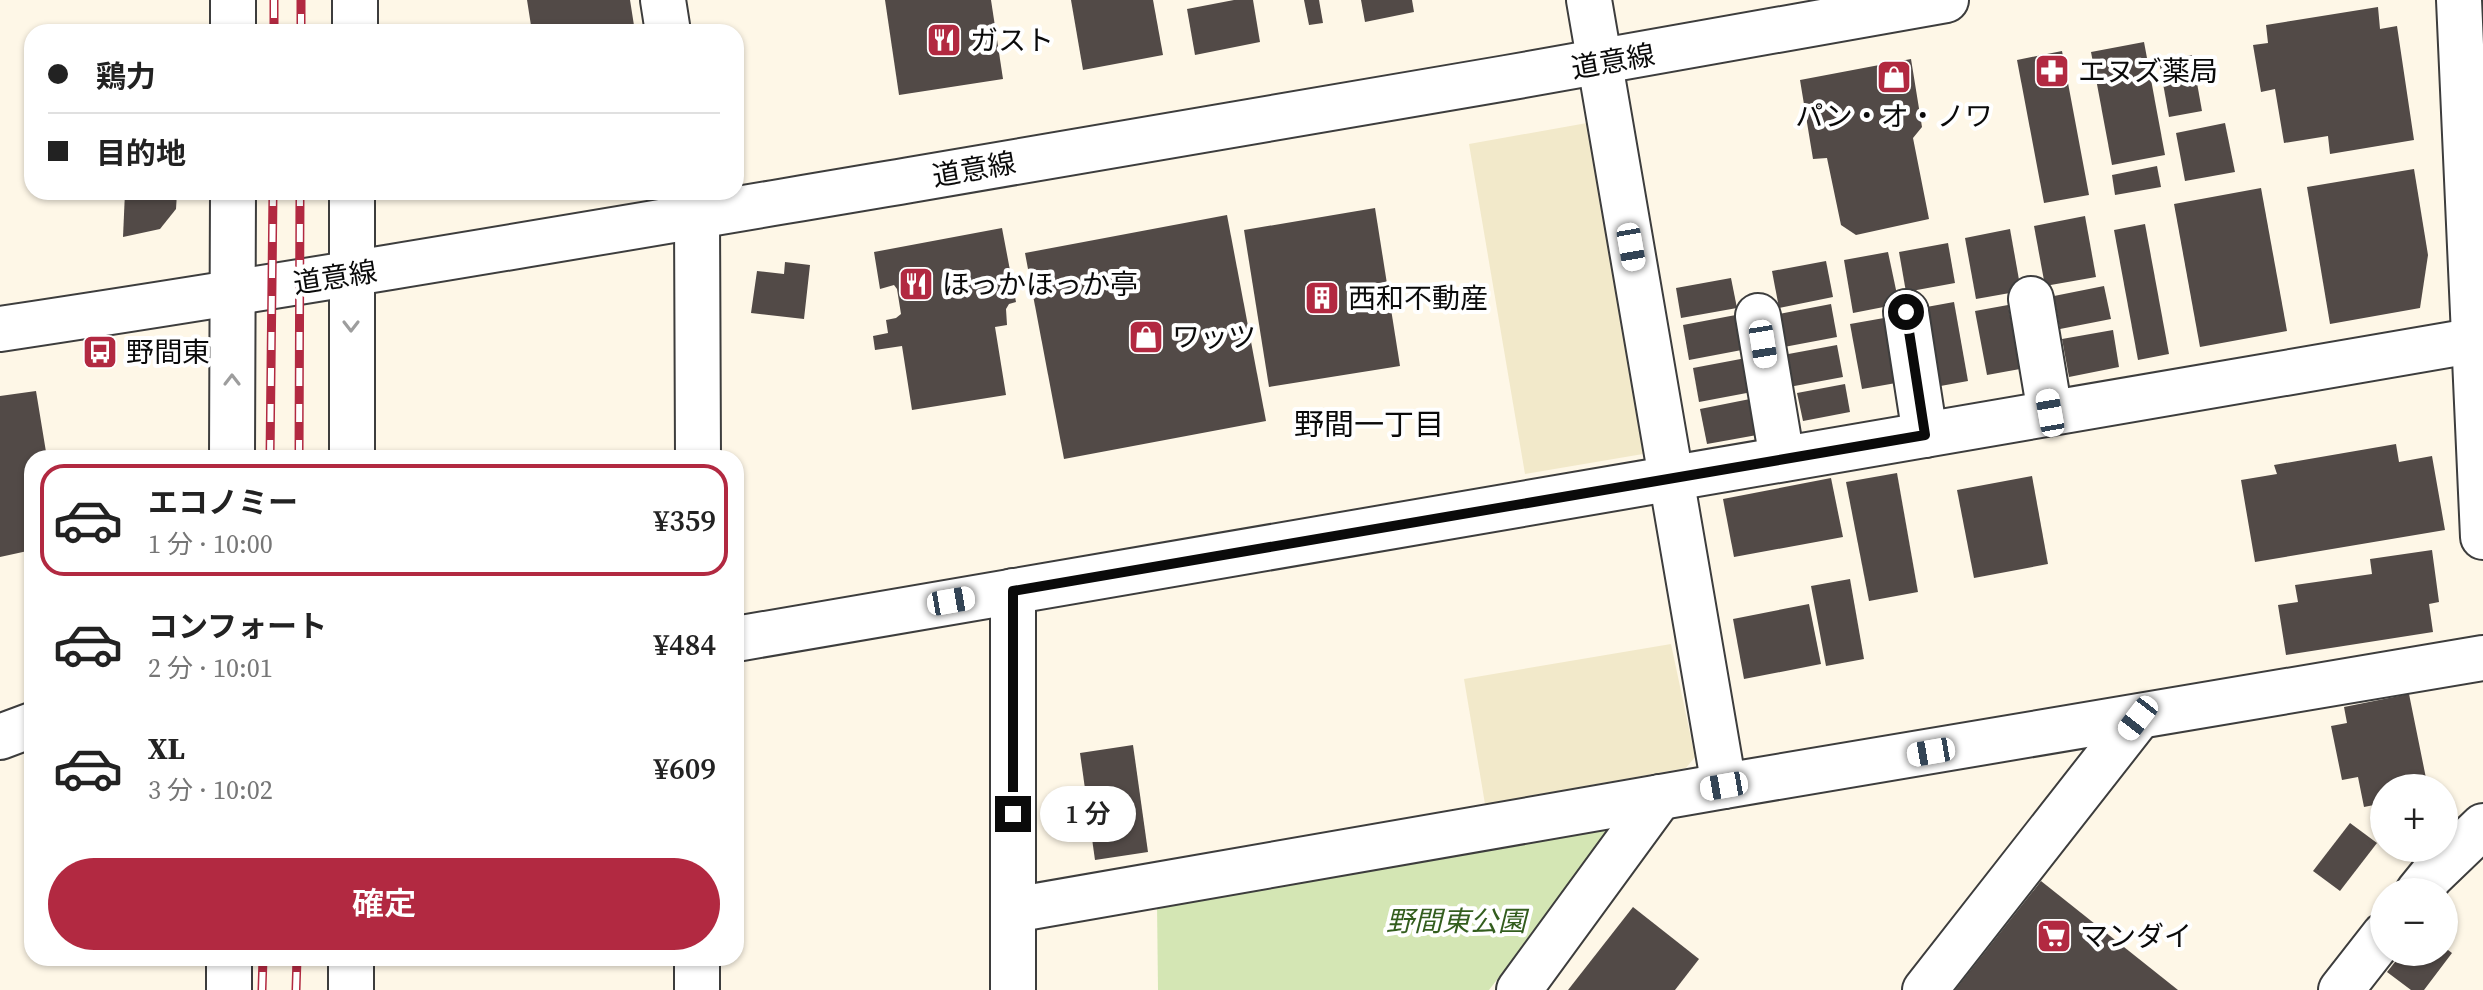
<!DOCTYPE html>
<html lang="ja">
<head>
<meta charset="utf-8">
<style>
  :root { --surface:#fff; --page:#f2f2f2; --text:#222; --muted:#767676; --line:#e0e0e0; --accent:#b22941 }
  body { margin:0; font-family:"Source Serif 4","Noto Sans JP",serif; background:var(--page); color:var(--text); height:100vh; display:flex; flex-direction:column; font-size:30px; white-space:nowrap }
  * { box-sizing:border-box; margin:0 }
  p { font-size:26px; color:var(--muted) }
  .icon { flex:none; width:44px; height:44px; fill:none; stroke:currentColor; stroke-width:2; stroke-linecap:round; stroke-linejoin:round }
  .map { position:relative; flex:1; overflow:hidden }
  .side { position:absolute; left:24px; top:450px; width:720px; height:516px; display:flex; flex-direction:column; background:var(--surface); border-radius:24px; box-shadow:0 2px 6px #0004 }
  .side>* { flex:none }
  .banner { position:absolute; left:24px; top:24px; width:720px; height:176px; border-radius:24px; box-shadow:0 2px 6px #0004; display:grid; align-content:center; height:176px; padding:0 24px; background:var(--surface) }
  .controls { position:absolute; left:2370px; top:774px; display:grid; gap:16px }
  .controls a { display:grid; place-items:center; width:88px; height:88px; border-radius:50%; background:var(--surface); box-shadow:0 2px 6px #0004; font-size:40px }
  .end { position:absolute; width:36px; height:36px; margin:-18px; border:10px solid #0a0a0a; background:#fff; box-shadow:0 0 0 4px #fff }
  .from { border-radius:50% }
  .bubble { position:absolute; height:56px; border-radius:28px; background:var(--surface); box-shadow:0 2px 6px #0004; font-size:26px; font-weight:600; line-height:56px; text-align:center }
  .car { position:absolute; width:24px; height:48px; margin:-24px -12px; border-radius:10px; box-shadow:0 0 6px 2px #0007; background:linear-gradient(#fff 24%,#345 0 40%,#fff 0 76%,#345 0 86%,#fff 0) }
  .banner b { display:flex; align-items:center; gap:28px; height:76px; font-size:30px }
  .banner b+b { border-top:2px solid var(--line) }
  .banner i { width:20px; height:20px; background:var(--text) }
  ul { padding:14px 0 0; list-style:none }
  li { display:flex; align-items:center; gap:24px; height:112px; margin:0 16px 12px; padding:0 8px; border:4px solid transparent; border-radius:24px }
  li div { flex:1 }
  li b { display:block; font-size:30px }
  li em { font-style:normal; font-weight:600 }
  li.on { border-color:var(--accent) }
  li>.icon { width:72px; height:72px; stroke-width:1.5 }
  .button { display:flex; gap:16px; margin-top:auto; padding:16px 24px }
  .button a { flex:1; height:92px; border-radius:48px; background:var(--accent); color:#fff; font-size:32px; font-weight:600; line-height:92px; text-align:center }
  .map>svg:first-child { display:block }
  .farmland { fill:#f2e9ca }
  .green { fill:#d4e6b4 }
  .building { fill:#524a47 }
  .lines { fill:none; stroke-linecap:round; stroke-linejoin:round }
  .minor-casing { stroke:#3d3d3d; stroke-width:48 }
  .minor { stroke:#fff; stroke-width:44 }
  .rail-casing { stroke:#b22941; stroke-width:9 }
  .rail { stroke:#fff; stroke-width:6; stroke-dasharray:18; stroke-linecap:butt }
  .oneway { stroke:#9d9d9d }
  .route { stroke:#0a0a0a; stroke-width:10 }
  .labels { text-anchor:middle; stroke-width:8; stroke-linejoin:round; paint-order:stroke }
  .poi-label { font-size:28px; fill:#0a0a0a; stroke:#fff; text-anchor:start }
  .street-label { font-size:28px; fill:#0a0a0a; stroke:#fff }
  .park-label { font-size:28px; font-style:italic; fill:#335d1e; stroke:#fff }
  .neighbourhood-label { font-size:30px; fill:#0a0a0a; stroke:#fff }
</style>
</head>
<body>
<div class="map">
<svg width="2483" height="990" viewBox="0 0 2483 990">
  <rect width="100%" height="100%" fill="#fef7e7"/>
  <g class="farmland">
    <path d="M 1587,123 L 1643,454 L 1525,474 L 1469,144 Z"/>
    <path d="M 1671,644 L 1695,757 L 1686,768 L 1485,804 L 1464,679 Z"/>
  </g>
  <path class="green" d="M 1617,826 L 1489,990 L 1158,990 L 1157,903 Z"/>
  <g class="building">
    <path d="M 527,0 L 630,0 L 635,32 L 532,32 Z"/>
    <path d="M 885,0 L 991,0 L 1003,79 L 899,95 Z"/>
    <path d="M 1071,0 L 1153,0 L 1163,55 L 1083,70 Z"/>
    <path d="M 1234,0 L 1253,0 L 1260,42 L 1195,55 L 1187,9 Z"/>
    <path d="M 1304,0 L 1319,0 L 1323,23 L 1309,25 Z"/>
    <path d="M 1361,0 L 1412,0 L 1414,12 L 1365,22 Z"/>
    <path d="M 2378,7 L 2380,29 L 2397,26 L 2414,140 L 2330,154 L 2328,136 L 2284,143 L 2275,89 L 2261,92 L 2253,45 L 2268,43 L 2266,25 Z"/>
    <path d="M 2144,42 L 2165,155 L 2112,165 L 2091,52 Z"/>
    <path d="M 2062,51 L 2089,195 L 2044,203 L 2017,60 Z"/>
    <path d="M 2192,55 L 2202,111 L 2169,117 L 2159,61 Z"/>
    <path d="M 1911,59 L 1922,127 L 1913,138 L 1929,219 L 1856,235 L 1841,225 L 1827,158 L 1813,159 L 1800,80 Z"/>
    <path d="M 2225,123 L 2235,172 L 2185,181 L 2176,133 Z"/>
    <path d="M 2157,166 L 2161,187 L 2115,195 L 2112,175 Z"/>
    <path d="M 2414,169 L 2428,255 L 2420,308 L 2330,324 L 2307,187 Z"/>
    <path d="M 2261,188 L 2287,331 L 2200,347 L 2174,204 Z"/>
    <path d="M 125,192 L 177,192 L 176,209 L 160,229 L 123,237 Z"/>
    <path d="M 1375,208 L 1400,366 L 1269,387 L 1244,230 Z"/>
    <path d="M 1227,215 L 1266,421 L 1064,459 L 1025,253 Z"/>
    <path d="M 2085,216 L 2096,277 L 2045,286 L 2034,226 Z"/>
    <path d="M 2145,224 L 2169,354 L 2138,360 L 2114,230 Z"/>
    <path d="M 1002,228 L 1016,302 L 1009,304 L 1006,309 L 1007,325 L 995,327 L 1006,395 L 912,410 L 902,346 L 875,350 L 873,336 L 888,333 L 886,320 L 896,318 L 901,314 L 897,289 L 894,285 L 880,289 L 874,252 Z"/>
    <path d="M 2010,229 L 2021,291 L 1976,299 L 1965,238 Z"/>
    <path d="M 1948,243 L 1955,283 L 1906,292 L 1899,252 Z"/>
    <path d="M 1888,252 L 1899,304 L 1853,313 L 1844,260 Z"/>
    <path d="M 1826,261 L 1833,297 L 1779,308 L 1772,271 Z"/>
    <path d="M 785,262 L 810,265 L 804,319 L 751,313 L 757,271 L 784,274 Z"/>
    <path d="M 1731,278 L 1737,308 L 1681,318 L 1676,288 Z"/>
    <path d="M 2104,286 L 2111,319 L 2060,329 L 2054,296 Z"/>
    <path d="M 1954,302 L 1968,381 L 1935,387 L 1921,308 Z"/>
    <path d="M 1831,304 L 1837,337 L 1784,347 L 1779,314 Z"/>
    <path d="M 2008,305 L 2020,369 L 1987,375 L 1975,311 Z"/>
    <path d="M 1741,314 L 1747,349 L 1689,360 L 1683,325 Z"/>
    <path d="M 1884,318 L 1896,383 L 1862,389 L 1850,324 Z"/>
    <path d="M 2113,330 L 2119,367 L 2069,377 L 2062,339 Z"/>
    <path d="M 1837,345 L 1843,377 L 1789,387 L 1783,355 Z"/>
    <path d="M 1746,358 L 1752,392 L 1699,402 L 1693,368 Z"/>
    <path d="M 1845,384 L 1850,412 L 1803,421 L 1797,393 Z"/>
    <path d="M 36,391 L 47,458 L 32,458 L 32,550 L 0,557 L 0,396 Z"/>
    <path d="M 1750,399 L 1757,435 L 1707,444 L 1700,409 Z"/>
    <path d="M 2396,444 L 2399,462 L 2432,456 L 2445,530 L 2255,562 L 2241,480 L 2277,474 L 2274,465 Z"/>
    <path d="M 1897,473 L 1918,592 L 1869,601 L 1846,482 Z"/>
    <path d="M 2032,476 L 2048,564 L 1974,578 L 1957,490 Z"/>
    <path d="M 1831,478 L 1843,537 L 1734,557 L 1723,499 Z"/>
    <path d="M 2432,550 L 2439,602 L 2429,604 L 2433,632 L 2286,655 L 2278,605 L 2298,602 L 2295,585 L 2372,574 L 2370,559 Z"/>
    <path d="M 1850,579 L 1864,659 L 1826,666 L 1811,586 Z"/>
    <path d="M 1809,604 L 1821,664 L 1744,679 L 1733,619 Z"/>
    <path d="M 2409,694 L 2428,788 L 2384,788 L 2384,803 L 2364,807 L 2358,777 L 2342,780 L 2331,726 L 2347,723 L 2344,707 Z"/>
    <path d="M 1133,745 L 1148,852 L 1095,860 L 1080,753 Z"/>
    <path d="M 2350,823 L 2377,843 L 2340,891 L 2313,871 Z"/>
    <path d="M 2041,881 L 2178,990 L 1955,990 Z"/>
    <path d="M 1633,907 L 1699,959 L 1675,990 L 1568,990 Z"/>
    <path d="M 2444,947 L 2452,953 L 2424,990 L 2411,990 L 2387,972 L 2403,952 L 2444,952 Z"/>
  </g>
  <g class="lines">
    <g class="minor-casing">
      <g id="minor">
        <path d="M 233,0 L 233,32"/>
        <path d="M 663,0 L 668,32"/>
        <path d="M 1589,0 L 1724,786"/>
        <path d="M 2459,0 L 2483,537"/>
        <path d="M 355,32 L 355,0"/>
        <path d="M 693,192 L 697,216 L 698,458"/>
        <path d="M 2031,299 L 2050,413"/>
        <path d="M 1906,312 L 1925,435"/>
        <path d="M 1758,316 L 1782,459"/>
        <path d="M 0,329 C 304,283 607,231 910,180 C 1256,121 1601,63 1946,0"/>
        <path d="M 232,458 L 233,192"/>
        <path d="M 352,458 L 352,192"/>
        <path d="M 1013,591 L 1013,990"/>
        <path d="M 736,639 L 2483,339"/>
        <path d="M 0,737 L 32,725"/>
        <path d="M 2418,892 L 2431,876 L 2483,826"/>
        <path d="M 1013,910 L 1724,786 L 2483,658"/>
        <path d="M 229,990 L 229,958"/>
        <path d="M 351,990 L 351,958"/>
        <path d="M 697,990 L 697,958"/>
        <path d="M 1519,990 L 1660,797"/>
        <path d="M 1925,990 L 2138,718"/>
        <path d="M 2341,990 L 2384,935"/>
      </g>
    </g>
    <use href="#minor" class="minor"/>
    <g class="rail-casing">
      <g id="rail">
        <path d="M 274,0 L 274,32"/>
        <path d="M 301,32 L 301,0"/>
        <path d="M 270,458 L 273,192"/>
        <path d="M 299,458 L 300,192"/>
        <path d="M 262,990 L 263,958"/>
        <path d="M 296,990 L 297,958"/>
      </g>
    </g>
    <use href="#rail" class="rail"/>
  </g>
  <defs><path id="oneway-chevron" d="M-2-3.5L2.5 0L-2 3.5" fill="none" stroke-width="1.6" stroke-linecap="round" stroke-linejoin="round" transform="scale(2)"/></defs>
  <g class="oneway">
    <use href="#oneway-chevron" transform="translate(351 326) rotate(90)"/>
    <use href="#oneway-chevron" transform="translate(232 380) rotate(-90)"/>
  </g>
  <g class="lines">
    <path class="route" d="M 1013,814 L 1013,591 L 1925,435 L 1906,312"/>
  </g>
  <defs>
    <g id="restaurant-square" transform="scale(1.8)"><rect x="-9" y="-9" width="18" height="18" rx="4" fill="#b22941" stroke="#fff"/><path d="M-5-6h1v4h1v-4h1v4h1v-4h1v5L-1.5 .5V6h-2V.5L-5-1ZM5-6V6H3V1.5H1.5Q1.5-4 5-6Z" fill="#fff"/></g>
    <g id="pharmacy-square" transform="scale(1.8)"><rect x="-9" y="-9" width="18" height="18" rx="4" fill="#b22941" stroke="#fff"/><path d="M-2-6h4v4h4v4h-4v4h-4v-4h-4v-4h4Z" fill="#fff"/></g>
    <g id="shop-square" transform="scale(1.8)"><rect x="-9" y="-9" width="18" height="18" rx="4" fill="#b22941" stroke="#fff"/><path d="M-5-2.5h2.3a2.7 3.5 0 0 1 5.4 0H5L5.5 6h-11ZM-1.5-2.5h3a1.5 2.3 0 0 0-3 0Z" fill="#fff"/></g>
    <g id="building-square" transform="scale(1.8)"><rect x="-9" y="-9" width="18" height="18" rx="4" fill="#b22941" stroke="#fff"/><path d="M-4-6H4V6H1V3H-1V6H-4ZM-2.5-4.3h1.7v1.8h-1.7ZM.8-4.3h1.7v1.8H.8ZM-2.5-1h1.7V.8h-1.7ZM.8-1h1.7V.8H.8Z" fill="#fff"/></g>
    <g id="bus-square" transform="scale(1.8)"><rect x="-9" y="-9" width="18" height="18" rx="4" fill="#b22941" stroke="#fff"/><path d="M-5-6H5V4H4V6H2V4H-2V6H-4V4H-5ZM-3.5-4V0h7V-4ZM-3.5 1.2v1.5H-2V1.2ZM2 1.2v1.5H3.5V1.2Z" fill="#fff"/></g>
    <g id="supermarket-square" transform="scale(1.8)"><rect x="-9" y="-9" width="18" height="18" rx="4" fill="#b22941" stroke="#fff"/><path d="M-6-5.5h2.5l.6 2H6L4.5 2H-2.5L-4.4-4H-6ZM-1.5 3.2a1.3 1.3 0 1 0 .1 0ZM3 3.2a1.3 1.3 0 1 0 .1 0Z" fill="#fff"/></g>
  </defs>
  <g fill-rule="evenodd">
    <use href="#restaurant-square" x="944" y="40"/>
    <use href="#pharmacy-square" x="2052" y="71"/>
    <use href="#shop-square" x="1894" y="77"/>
    <use href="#restaurant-square" x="916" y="284"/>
    <use href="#building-square" x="1322" y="298"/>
    <use href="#shop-square" x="1146" y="337"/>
    <use href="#bus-square" x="100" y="352"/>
    <use href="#supermarket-square" x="2054" y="936"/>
  </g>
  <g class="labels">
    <g class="poi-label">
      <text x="970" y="50">ガスト</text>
      <text x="2078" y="81">エヌズ薬局</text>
      <text x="1894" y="126" text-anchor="middle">パン・オ・ノワ</text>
      <text x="942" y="294">ほっかほっか亭</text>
      <text x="1348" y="308">西和不動産</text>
      <text x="1172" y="347">ワッツ</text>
      <text x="126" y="362">野間東</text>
      <text x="2080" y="946">マンダイ</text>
    </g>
    <g class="street-label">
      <text transform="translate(1613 61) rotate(-10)" y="10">道意線</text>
      <text transform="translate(974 169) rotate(-10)" y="10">道意線</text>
      <text transform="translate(335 277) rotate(-9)" y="10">道意線</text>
    </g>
    <g class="park-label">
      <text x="1456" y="931">野間東公園</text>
    </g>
    <g class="neighbourhood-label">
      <text x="1369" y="435">野間一丁目</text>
    </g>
  </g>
</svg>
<div class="controls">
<a>+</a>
<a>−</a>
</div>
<i class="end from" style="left:1906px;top:312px"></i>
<i class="end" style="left:1013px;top:814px"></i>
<div class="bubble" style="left:1040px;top:786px;width:96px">1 分</div>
<i class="car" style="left:1631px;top:247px;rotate:170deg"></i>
<i class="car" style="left:1763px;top:344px;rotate:171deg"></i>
<i class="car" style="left:2050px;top:413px;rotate:350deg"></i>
<i class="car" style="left:951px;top:601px;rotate:80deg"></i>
<i class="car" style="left:2138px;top:718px;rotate:218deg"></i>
<i class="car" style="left:1931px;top:752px;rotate:260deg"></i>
<i class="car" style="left:1724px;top:786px;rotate:260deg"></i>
<div class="banner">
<b><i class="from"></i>鶏力</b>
<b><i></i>目的地</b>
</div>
<section class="side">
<ul>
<li class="on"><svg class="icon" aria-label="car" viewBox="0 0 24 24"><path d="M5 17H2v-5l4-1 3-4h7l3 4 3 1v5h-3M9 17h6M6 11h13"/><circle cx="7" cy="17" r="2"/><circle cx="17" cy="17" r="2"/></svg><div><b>エコノミー</b><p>1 分 · 10:00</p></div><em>¥359</em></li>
<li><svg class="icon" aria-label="car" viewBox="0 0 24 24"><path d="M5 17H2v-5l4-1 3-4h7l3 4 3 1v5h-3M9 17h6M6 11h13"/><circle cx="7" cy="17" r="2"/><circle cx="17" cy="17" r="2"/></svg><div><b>コンフォート</b><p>2 分 · 10:01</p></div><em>¥484</em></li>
<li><svg class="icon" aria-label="car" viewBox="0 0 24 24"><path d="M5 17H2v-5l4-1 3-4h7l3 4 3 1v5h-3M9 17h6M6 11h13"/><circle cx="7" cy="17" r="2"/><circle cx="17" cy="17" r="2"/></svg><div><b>XL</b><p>3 分 · 10:02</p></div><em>¥609</em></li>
</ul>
<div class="button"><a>確定</a></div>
</section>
</div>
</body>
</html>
